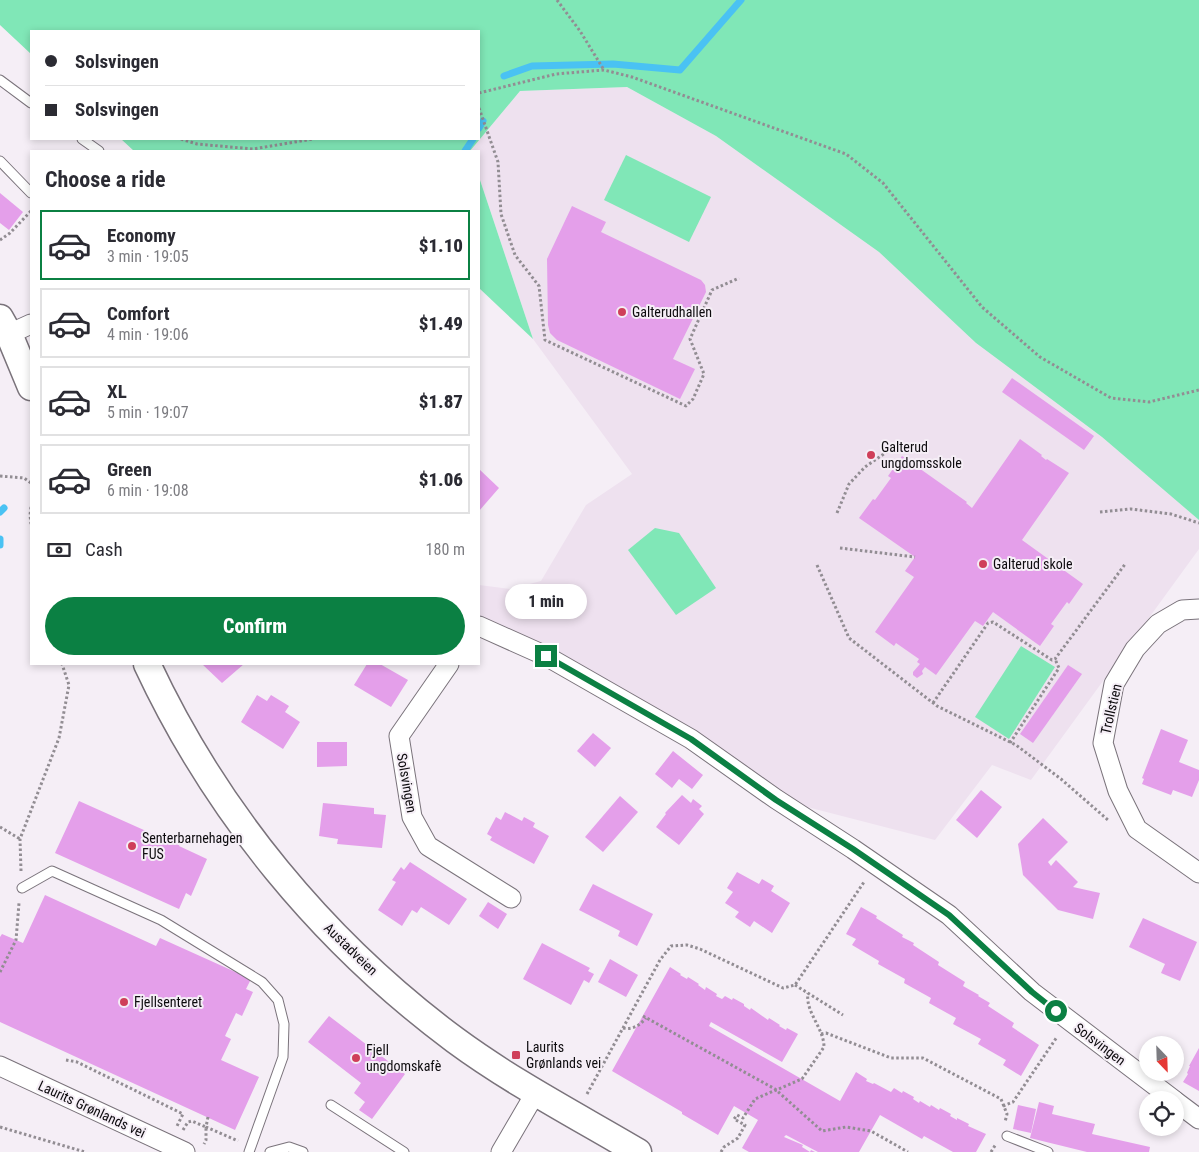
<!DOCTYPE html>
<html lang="en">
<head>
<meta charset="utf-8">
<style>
  :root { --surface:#fff; --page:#f2f2f3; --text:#2b2b33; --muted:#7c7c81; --line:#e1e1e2; --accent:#0b8043 }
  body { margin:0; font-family:"Roboto Condensed",sans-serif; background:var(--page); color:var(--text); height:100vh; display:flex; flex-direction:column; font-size:19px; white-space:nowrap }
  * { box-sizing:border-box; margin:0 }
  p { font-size:16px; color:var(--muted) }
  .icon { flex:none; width:28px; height:28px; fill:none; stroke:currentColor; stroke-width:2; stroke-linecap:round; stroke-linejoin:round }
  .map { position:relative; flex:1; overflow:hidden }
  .details { position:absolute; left:30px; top:150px; width:450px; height:515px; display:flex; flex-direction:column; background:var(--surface); border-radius:0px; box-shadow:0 2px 8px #0003 }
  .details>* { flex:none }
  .top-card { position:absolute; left:30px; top:30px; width:450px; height:110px; border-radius:0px; box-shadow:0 2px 8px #0003; display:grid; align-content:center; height:110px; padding:0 15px; background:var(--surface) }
  .needle { width:32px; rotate:157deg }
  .buttons { position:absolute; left:1139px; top:1036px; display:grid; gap:10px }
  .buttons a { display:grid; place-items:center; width:45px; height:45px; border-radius:50%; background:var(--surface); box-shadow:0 2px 8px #0003; font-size:25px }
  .end { position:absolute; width:22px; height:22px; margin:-11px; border:6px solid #0b8043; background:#fff; box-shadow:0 0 0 2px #fff }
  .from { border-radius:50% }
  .bubble { position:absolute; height:35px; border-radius:18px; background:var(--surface); box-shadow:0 2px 8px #0003; font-size:16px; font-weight:800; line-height:35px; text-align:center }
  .top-card b { display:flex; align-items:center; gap:18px; height:48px; font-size:19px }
  .top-card b+b { border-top:1px solid var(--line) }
  .top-card i { width:12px; height:12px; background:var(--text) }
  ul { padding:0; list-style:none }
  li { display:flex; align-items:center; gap:15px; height:70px; margin:0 10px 8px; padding:0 5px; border:2px solid var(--line); border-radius:0px }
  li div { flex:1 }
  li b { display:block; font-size:19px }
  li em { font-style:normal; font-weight:800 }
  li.active { border-color:var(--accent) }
  li>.icon { width:45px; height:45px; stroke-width:1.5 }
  h2 { padding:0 15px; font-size:22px; line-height:60px }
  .pay { display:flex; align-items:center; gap:12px; height:55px; padding:0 15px; font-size:19px }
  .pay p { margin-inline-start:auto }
  .button { display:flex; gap:10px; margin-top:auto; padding:10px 15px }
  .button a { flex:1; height:58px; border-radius:30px; background:var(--accent); color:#fff; font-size:20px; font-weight:800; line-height:58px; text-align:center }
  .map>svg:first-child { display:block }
  .built { fill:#eee1ef }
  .green { fill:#80e7b7 }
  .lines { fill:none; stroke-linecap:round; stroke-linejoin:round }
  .stream { stroke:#4ac2f3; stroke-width:7 }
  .building { fill:#e49fea }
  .lane-casing { stroke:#7a737b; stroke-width:11 }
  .street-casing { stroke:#7a737b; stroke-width:21 }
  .secondary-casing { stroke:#7a737b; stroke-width:29 }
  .path { stroke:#928d93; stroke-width:3; stroke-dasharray:2.5 2.5; stroke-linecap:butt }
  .lane { stroke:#fff; stroke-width:9 }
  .street { stroke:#fff; stroke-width:19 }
  .secondary { stroke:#fff; stroke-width:26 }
  .route { stroke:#0b8043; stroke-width:6 }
  .poi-dot { fill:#cf3f5a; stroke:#f5eef6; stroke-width:2 }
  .labels { text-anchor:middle; stroke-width:4; stroke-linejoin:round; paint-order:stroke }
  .poi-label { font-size:14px; fill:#0d0b0e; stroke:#f5eef6; text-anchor:start }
  .street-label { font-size:14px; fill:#0d0b0e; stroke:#f5eef6 }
</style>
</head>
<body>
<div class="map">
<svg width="1199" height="1152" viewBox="0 0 1199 1152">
  <rect width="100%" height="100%" fill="#f5eef6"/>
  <path class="built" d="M 627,87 L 716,136 L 879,252 L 976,343 L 1102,437 L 1199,520 L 1199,549 L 1031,780 L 992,765 L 935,840 L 776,799 L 479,617 L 479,585 L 510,589 L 541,581 L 586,505 L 632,474 L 533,339 L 479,177 L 479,151 L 470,151 L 520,91 Z"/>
  <g class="green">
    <path d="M 0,0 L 1199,0 L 1199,520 L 1102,437 L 976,343 L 879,252 L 716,136 L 627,87 L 520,91 L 470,151 L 134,151 L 121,139 L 479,139 L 479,31 L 31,31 L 31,54 L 0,25 Z"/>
    <path d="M 626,155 L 711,197 L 689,242 L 604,200 Z"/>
    <path d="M 479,177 L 533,339 L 479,288 Z"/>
    <path d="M 655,528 L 679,533 L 716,588 L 676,615 L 628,550 Z"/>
    <path d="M 1021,646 L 1055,667 L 1009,739 L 975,717 Z"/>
  </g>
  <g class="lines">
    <g class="stream">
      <path d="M 504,76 L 532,66 L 613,64 L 680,70 L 741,0"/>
      <path d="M 479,128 L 483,121"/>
      <path d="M 465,151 L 473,139"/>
      <path d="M 0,512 L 4,508"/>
      <path d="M 0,539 L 0,545"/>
    </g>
  </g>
  <g class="building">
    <path d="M 0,193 L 23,212 L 9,230 L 0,223 Z"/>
    <path d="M 572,206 L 606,222 L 601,232 L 701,280 L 705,285 L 706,292 L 673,359 L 695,369 L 680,399 L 557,340 L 550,333 L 548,325 L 547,259 Z"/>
    <path d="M 1012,378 L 1094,436 L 1084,450 L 1002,392 Z"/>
    <path d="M 1020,439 L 1042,455 L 1041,456 L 1046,460 L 1047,459 L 1069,473 L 1022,540 L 1083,584 L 1069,604 L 1067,602 L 1051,624 L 1054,626 L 1040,646 L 993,612 L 983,626 L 975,621 L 936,675 L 925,667 L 922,671 L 923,674 L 917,678 L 913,675 L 913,672 L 920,664 L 917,662 L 919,659 L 896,643 L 894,646 L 875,632 L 914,577 L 905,571 L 915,557 L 859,518 L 873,499 L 875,500 L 891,478 L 888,476 L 902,456 L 967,502 L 966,503 L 972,508 Z"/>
    <path d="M 479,469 L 499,488 L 479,511 Z"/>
    <path d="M 202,664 L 244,664 L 222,683 Z"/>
    <path d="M 367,664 L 380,664 L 408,680 L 391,707 L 354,685 Z"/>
    <path d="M 1068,665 L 1082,674 L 1033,743 L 1020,734 Z"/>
    <path d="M 257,695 L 267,701 L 271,695 L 289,706 L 285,712 L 300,722 L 283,749 L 241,722 Z"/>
    <path d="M 1161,729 L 1188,740 L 1179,762 L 1199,770 L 1199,780 L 1192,797 L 1173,790 L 1171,795 L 1142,784 L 1144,779 L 1142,778 Z"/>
    <path d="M 593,733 L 611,748 L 595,767 L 577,751 Z"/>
    <path d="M 317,742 L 347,742 L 347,766 L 317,767 Z"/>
    <path d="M 673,751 L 703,775 L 692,789 L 679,779 L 672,788 L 655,774 Z"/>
    <path d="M 981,790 L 1002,807 L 977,838 L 956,820 Z"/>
    <path d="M 682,795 L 691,803 L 693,799 L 702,806 L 699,809 L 704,814 L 679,845 L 656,827 L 666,814 L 665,813 Z"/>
    <path d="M 620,796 L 638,812 L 603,852 L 585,837 Z"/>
    <path d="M 79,801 L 164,839 L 166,834 L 181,841 L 179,846 L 207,859 L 191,896 L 186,893 L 179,909 L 55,853 Z"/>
    <path d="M 323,803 L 374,808 L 374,814 L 386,815 L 382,848 L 337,844 L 338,839 L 319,836 Z"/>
    <path d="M 505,812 L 522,821 L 524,817 L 535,823 L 533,827 L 549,836 L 534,864 L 490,840 L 492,837 L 487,834 L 496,817 L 501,820 Z"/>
    <path d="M 1043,818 L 1068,842 L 1048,862 L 1051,866 L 1056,860 L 1078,882 L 1073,887 L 1100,893 L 1093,919 L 1058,910 L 1023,875 L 1018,844 Z"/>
    <path d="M 410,862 L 467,899 L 449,925 L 421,907 L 417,913 L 412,910 L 402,926 L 378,910 L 396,882 L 392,880 L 401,867 L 404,870 Z"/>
    <path d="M 737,872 L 759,884 L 762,879 L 774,886 L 771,891 L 790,903 L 772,933 L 754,921 L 750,927 L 735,917 L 739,912 L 725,903 L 733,892 L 727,888 Z"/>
    <path d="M 593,884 L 653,914 L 637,946 L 618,936 L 620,931 L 579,910 Z"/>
    <path d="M 45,895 L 156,946 L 160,938 L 251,979 L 246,989 L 253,992 L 242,1016 L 236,1013 L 225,1036 L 231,1039 L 221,1060 L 259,1077 L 235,1130 L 0,1022 L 0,937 L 2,934 L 23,943 Z"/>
    <path d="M 488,902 L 507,914 L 498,929 L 479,916 Z"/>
    <path d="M 861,907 L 877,916 L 876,918 L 903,935 L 902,937 L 914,943 L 913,945 L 939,962 L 938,965 L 965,982 L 963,986 L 979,995 L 978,996 L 990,1003 L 988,1006 L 1014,1023 L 1012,1027 L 1039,1045 L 1021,1076 L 1003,1065 L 1006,1060 L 978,1044 L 981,1039 L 953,1024 L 956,1018 L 929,1003 L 931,998 L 904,983 L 905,979 L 878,964 L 879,961 L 852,945 L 856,939 L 846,934 Z"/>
    <path d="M 1143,918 L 1197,942 L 1180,981 L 1161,973 L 1165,964 L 1129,947 Z"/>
    <path d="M 542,943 L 590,968 L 588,971 L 594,974 L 589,983 L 584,980 L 571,1005 L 523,979 Z"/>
    <path d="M 610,959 L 638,975 L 626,997 L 598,982 Z"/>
    <path d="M 670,967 L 681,974 L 680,975 L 687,979 L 688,977 L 699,984 L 698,985 L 705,990 L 706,987 L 717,994 L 716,996 L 722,999 L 725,996 L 732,1000 L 733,998 L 744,1004 L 744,1006 L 750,1010 L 751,1008 L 768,1020 L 769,1018 L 780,1025 L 779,1026 L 786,1030 L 787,1028 L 798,1034 L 782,1062 L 711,1022 L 709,1026 L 840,1101 L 856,1072 L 867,1079 L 866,1081 L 873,1084 L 874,1083 L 891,1092 L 894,1088 L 902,1093 L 903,1091 L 914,1097 L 913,1099 L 919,1103 L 920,1101 L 930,1107 L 931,1105 L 939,1110 L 940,1108 L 951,1114 L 950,1116 L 957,1120 L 957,1118 L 969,1124 L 968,1126 L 986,1134 L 976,1152 L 953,1152 L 924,1136 L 922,1139 L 880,1115 L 859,1152 L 818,1152 L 786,1135 L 784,1137 L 803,1145 L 802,1147 L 810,1152 L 811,1150 L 815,1152 L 749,1152 L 742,1148 L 758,1120 L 734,1106 L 718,1135 L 682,1114 L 682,1112 L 612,1071 Z"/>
    <path d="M 329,1016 L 405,1074 L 372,1119 L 359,1110 L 365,1102 L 354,1093 L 361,1083 L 308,1042 Z"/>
    <path d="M 1199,1048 L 1199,1091 L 1183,1082 L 1188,1074 L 1187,1073 L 1190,1066 L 1189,1066 Z"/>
    <path d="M 1039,1102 L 1054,1106 L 1052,1114 L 1095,1124 L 1092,1134 L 1150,1147 L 1149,1152 L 1087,1152 L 1030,1138 Z"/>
    <path d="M 1018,1105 L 1036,1109 L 1031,1133 L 1013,1129 Z"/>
  </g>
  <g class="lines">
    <g class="lane-casing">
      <g id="lane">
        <path d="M 0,80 L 31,103"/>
        <path d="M 82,139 L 99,151"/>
        <path d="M 0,161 L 31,193"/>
        <path d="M 22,888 L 52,871 L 161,920 L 262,982 L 278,1000 L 284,1024 L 283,1057 L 249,1152"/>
        <path d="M 331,1105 L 404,1152"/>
        <path d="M 1007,1136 L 1048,1152"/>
        <path d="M 270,1152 L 289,1147 L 303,1152"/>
      </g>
    </g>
    <g class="street-casing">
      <g id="street">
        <path d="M 9,334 L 31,324"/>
        <path d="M 1199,609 L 1182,610 L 1158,624 L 1135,649 L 1114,684 L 1103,743 L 1118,791 L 1137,829 L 1199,873"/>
        <path d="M 479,626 L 546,656 L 691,739 L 776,799 L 853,849 L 949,915 L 1032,992 L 1174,1100"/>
        <path d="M 449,664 L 399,736 L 412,817 L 428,846 L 511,898"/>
        <path d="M 0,1066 L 185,1152"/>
        <path d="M 1175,1101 L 1199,1119"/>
        <path d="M 501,1152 L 536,1092"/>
      </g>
    </g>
    <g class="secondary-casing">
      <g id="secondary">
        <path d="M 0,318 L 9,334 L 31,387"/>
        <path d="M 147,664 C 216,812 323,942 455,1040 C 512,1082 577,1116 638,1152"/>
      </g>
    </g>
    <g class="path">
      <path d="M 557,0 L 580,31 L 604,70"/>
      <path d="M 479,93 L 556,74 L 604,70 L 632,77 L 846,154 L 883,183 L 982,307 L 1040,357 L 1111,398 L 1149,402 L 1199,390"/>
      <path d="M 479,108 L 498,162 L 501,214 L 515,255 L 539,286 L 545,340 L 686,406 L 693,399 L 704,374 L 690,339 L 712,290 L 739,278"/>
      <path d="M 181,139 L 197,144 L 253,149 L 313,139"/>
      <path d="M 0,240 L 10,233 L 31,211"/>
      <path d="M 0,476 L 24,478 L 31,483"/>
      <path d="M 31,507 L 30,515 L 31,524"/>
      <path d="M 1100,512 L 1131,509 L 1171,514 L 1199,523"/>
      <path d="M 837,513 L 849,484 L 865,467 L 901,442"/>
      <path d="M 840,548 L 915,557"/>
      <path d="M 817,565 L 849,638 L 937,706 L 1016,745 L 1061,779 L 1108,820"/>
      <path d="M 933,703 L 988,623 L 993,622 L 1052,660 L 1055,659 L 1126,563"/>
      <path d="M 1010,743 L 1059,668 L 1055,659"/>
      <path d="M 0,827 L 20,839"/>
      <path d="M 21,871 L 20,839 L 59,738 L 69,685 L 62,664"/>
      <path d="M 0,972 L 16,940 L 19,903"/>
      <path d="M 795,985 L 843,1015"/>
      <path d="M 643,1016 L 775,1089 L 822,1131 L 846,1127 L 871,1131 L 908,1152"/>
      <path d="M 623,1028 C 633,1030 640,1025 646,1018"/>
      <path d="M 821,1034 L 826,1033 L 891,1058 L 923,1058 L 1001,1099 L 1007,1114 L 1005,1122"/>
      <path d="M 66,1060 L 77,1062 L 183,1114 L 177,1126"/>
      <path d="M 587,1094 L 660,960 L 671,946 L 687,945 L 700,949 L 783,988 L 795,985 L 864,882"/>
      <path d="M 1003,1106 L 1013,1102 L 1057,1037"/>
      <path d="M 208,1117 L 206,1127 L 238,1141"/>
      <path d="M 0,1127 L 85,1152"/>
      <path d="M 183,1130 L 188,1122 L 192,1121 L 206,1127 L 206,1140 L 204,1144"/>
      <path d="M 721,1152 L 724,1147 L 738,1138 L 745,1125 L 734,1119 L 737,1115 L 743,1118 L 755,1099 L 802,1079 L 824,1047 C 824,1028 805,1012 808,993"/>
      <path d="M 991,1152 L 996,1144"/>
    </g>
    <use href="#lane" class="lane"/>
    <use href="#street" class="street"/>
    <use href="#secondary" class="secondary"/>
  </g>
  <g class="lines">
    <path class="route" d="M 546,656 L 691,739 L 776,800 L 853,849 L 949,915 L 1032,992 L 1056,1011"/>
  </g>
  <g class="poi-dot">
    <circle cx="622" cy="312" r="5"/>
    <circle cx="871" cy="455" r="5"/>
    <circle cx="983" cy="564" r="5"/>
    <circle cx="132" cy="846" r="5"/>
    <circle cx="124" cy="1002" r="5"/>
    <rect x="511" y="1050" width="10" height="10" rx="2.5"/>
    <circle cx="356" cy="1058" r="5"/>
  </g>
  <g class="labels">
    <g class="poi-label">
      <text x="632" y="317">Galterudhallen</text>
      <text x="881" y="452">Galterud<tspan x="881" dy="16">ungdomsskole</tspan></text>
      <text x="993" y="569">Galterud skole</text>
      <text x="142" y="843">Senterbarnehagen<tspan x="142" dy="16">FUS</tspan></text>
      <text x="134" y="1007">Fjellsenteret</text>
      <text x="526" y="1052">Laurits<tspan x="526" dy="16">Grønlands vei</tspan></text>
      <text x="366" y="1055">Fjell<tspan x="366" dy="16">ungdomskafè</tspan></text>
    </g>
    <g class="street-label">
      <text transform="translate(1111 709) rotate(-77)" y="5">Trollstien</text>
      <text transform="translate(407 783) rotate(80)" y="5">Solsvingen</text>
      <text transform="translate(351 949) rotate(44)" y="5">Austadveien</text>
      <text transform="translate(1100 1044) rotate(37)" y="5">Solsvingen</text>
      <text transform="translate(92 1109) rotate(25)" y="5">Laurits Grønlands vei</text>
    </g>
  </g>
</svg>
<div class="buttons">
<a><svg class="needle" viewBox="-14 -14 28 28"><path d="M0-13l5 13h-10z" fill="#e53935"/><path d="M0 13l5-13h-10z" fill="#7c7c81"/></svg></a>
<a><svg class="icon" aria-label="locate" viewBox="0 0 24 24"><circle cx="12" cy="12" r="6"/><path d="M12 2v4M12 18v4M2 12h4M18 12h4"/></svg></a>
</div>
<i class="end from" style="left:1056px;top:1011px"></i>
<i class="end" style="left:546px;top:656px"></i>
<div class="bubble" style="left:505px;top:584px;width:82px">1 min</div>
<div class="top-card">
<b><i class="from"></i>Solsvingen</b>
<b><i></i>Solsvingen</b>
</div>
<section class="details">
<h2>Choose a ride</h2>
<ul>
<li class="active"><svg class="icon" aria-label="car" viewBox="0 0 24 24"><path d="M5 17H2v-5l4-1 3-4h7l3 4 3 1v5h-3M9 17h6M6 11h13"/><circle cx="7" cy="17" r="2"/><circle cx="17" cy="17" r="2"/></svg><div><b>Economy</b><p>3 min · 19:05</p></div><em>$1.10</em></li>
<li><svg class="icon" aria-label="car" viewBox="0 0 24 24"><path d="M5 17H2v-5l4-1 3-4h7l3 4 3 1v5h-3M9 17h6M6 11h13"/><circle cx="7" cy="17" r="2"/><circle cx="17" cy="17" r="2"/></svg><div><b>Comfort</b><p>4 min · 19:06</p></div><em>$1.49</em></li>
<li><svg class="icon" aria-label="car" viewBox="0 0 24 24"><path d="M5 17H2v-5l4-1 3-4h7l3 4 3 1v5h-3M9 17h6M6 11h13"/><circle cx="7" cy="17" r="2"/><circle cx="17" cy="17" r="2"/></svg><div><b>XL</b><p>5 min · 19:07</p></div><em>$1.87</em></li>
<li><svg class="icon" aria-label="car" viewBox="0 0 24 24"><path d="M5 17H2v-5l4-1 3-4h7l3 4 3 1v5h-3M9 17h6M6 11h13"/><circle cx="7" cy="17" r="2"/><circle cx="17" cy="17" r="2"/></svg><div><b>Green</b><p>6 min · 19:08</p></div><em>$1.06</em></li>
</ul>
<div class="pay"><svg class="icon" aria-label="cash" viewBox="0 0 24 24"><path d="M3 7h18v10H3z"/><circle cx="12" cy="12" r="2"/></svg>Cash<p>180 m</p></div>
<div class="button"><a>Confirm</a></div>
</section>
</div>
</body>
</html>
